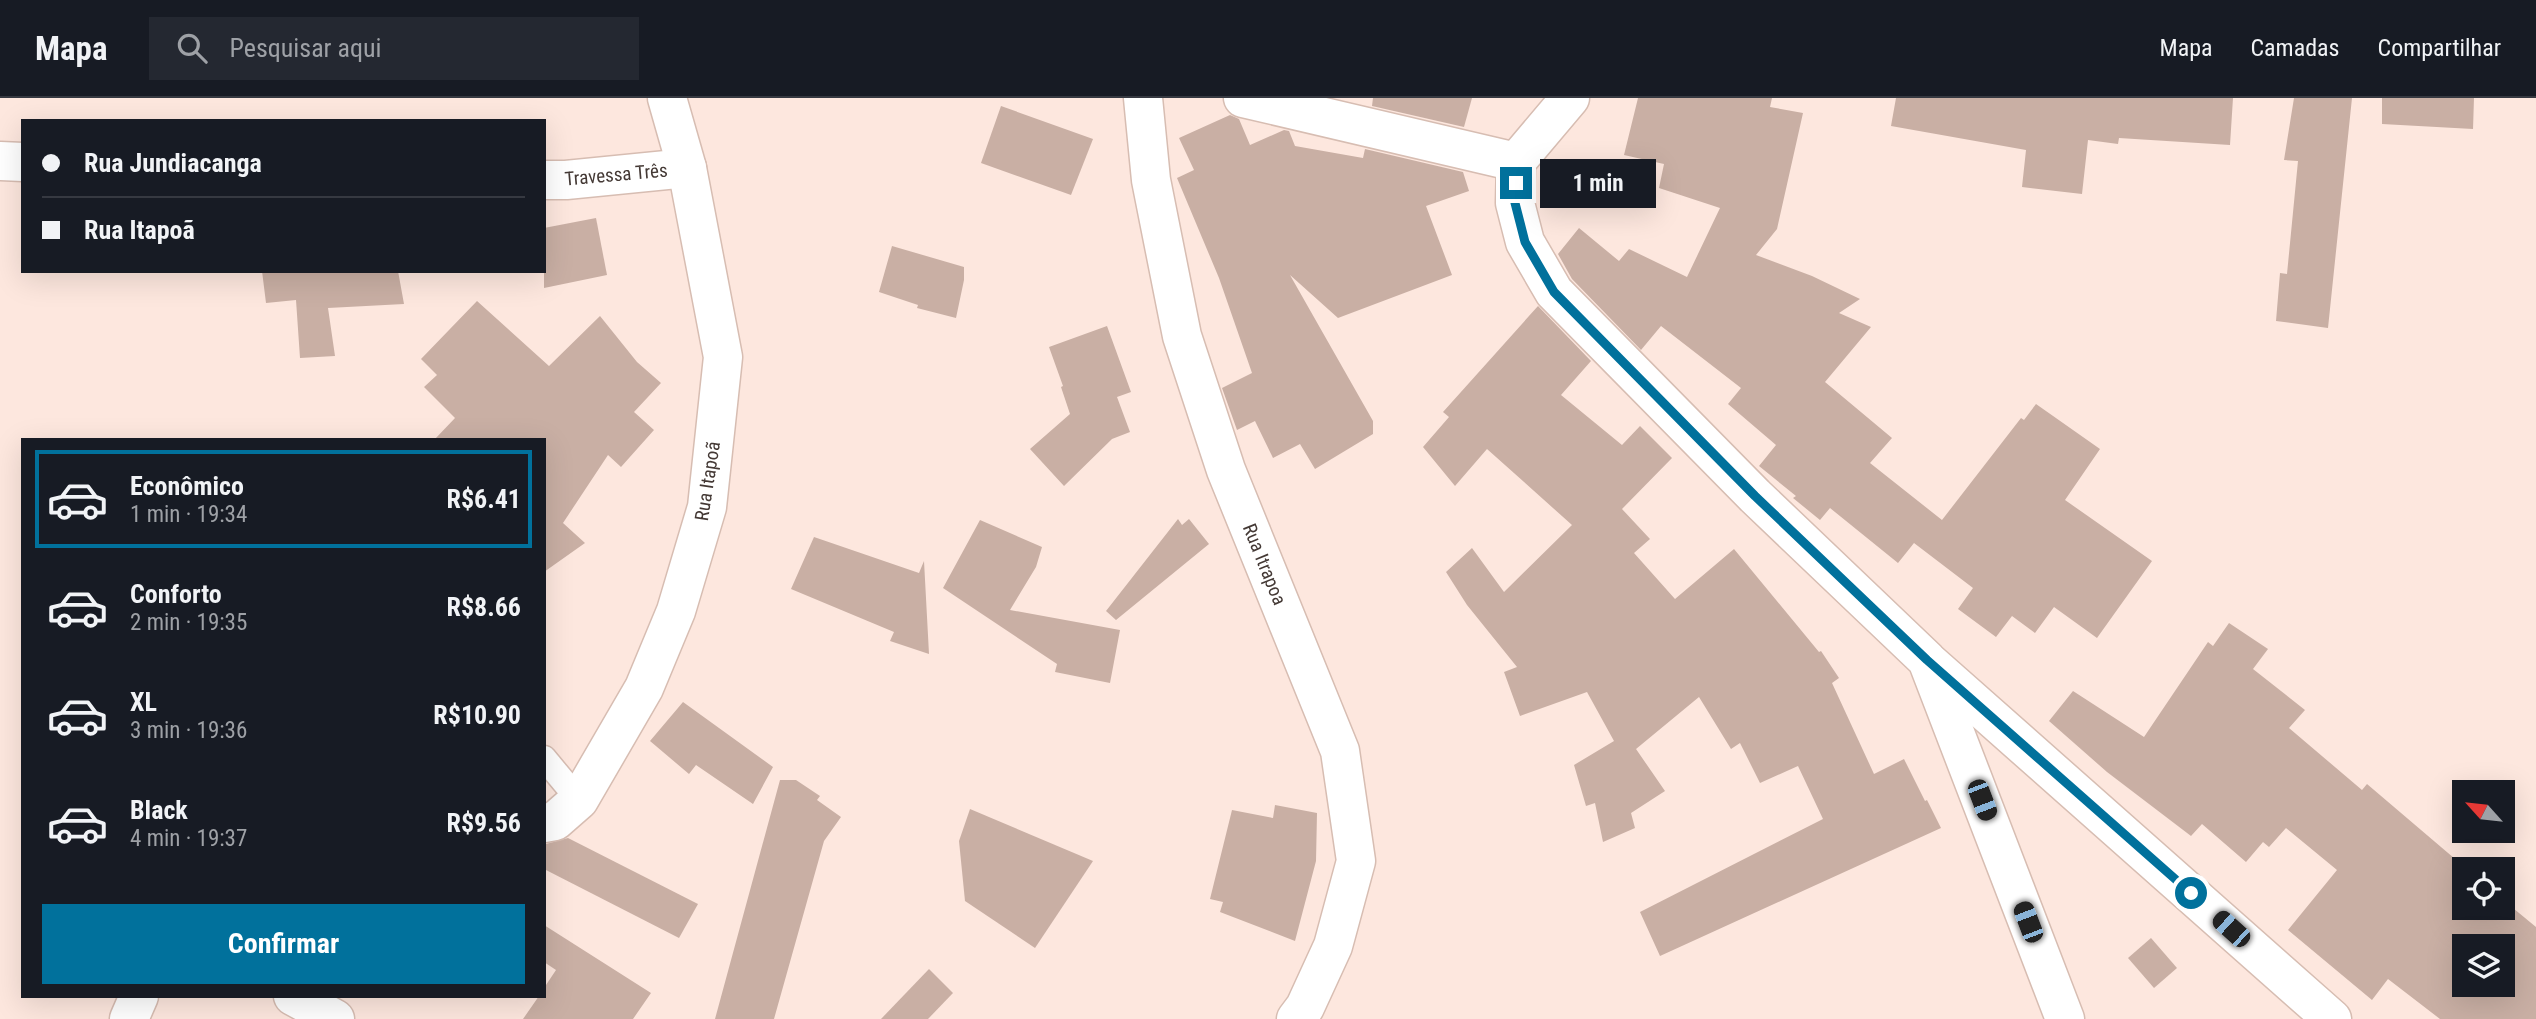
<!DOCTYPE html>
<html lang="pt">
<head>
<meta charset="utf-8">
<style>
  :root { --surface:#171b24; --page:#242831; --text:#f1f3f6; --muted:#9ea1a6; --line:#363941; --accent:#01719c }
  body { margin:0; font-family:"Roboto Condensed",sans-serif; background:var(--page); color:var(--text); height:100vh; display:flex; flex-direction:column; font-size:26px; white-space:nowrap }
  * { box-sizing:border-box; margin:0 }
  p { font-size:23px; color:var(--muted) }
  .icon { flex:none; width:38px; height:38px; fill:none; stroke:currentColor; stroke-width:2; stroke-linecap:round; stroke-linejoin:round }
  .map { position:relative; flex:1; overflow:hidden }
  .side { position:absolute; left:21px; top:340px; width:525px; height:560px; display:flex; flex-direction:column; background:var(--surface); border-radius:0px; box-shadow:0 7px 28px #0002 }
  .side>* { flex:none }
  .guide { position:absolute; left:21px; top:21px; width:525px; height:154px; border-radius:0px; box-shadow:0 7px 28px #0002; display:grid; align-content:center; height:154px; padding:0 21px; background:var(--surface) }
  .needle { width:46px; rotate:297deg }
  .tools { position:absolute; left:2452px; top:682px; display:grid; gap:14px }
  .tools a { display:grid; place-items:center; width:63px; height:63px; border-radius:0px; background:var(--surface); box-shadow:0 7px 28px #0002; font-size:35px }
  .end { position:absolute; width:32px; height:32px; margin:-16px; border:9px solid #01719c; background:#fff; box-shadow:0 0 0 4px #fff }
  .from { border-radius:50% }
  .bubble { position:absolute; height:49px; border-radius:0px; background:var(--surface); box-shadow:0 7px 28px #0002; font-size:23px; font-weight:700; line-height:49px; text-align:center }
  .car { position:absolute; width:21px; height:42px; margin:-21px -10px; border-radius:9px; box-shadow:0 0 5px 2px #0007; background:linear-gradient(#222 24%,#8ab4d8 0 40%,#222 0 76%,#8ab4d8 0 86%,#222 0) }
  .guide b { display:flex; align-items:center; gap:24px; height:66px; font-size:26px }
  .guide b+b { border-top:2px solid var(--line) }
  .guide i { width:18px; height:18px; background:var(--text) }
  ul { padding:12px 0 0; list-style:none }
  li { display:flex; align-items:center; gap:21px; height:98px; margin:0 14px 10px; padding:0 7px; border:4px solid transparent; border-radius:0px }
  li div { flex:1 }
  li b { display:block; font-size:26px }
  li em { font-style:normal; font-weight:700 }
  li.selected { border-color:var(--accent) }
  li>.icon { width:63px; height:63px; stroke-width:1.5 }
  .primary-button { display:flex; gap:14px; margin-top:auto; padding:14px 21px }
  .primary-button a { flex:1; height:80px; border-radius:0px; background:var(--accent); color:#fff; font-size:28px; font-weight:700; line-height:80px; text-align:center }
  header { display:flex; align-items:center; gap:42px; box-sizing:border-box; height:98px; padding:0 35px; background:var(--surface); border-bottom:2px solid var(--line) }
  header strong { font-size:33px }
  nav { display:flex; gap:38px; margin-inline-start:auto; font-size:24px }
  .search { width:490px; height:63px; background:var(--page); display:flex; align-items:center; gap:18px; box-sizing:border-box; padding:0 24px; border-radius:0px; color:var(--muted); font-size:26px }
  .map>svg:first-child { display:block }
  .building { fill:#c9afa4; fill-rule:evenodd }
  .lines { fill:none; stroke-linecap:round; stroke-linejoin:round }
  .lane-casing { stroke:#d7bdb2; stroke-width:27 }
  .street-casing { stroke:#d7bdb2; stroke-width:41 }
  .lane { stroke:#fff; stroke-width:24 }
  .street { stroke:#fff; stroke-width:38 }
  .route { stroke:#01719c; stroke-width:9 }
  .labels { text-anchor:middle; stroke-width:5; stroke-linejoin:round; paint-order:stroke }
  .street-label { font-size:19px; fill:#443935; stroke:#fff }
</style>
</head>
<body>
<header>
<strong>Mapa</strong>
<div class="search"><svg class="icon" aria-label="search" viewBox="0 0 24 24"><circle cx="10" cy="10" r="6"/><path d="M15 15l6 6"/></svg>Pesquisar aqui</div>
<nav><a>Mapa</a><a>Camadas</a><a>Compartilhar</a></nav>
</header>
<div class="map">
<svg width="2536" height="921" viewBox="0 0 2536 921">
  <rect width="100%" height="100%" fill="#fde7de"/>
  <g class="building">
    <path d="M 1373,0 L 1472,0 L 1464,29 L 1372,8 Z"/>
    <path d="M 1638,0 L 1772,0 L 1770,9 L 1803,15 L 1777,131 L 1756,157 L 1812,178 L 1860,201 L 1839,215 L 1871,229 L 1825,284 L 1892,340 L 1870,365 L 1942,422 L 2021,320 L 2024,322 L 2036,306 L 2100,351 L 2065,402 L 2152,463 L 2097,540 L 2054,509 L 2035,535 L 2012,518 L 1996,539 L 1958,511 L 1973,490 L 1914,445 L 1898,465 L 1830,410 L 1820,422 L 1793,400 L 1796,398 L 1759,368 L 1776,347 L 1728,306 L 1741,290 L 1661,228 L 1641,252 L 1572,181 L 1558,156 L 1579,130 L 1619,163 L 1629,151 L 1687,179 L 1720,110 L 1659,90 L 1664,66 L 1624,57 Z"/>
    <path d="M 1896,0 L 2233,0 L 2230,47 L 2119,40 L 2118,46 L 2088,42 L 2082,96 L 2022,89 L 2026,52 L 1891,28 Z"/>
    <path d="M 2294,0 L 2352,0 L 2328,230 L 2276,223 L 2280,175 L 2287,176 L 2298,63 L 2284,62 Z"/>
    <path d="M 2382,0 L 2474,0 L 2473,31 L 2382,26 Z"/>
    <path d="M 1001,8 L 1093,41 L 1071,97 L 981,65 Z"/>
    <path d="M 1230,17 L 1239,21 L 1250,47 L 1284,32 L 1289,33 L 1295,48 L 1363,60 L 1365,51 L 1463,74 L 1469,93 L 1426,108 L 1452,177 L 1338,220 L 1290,177 L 1373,323 L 1373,336 L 1315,371 L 1300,346 L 1273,360 L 1255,323 L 1237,332 L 1222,290 L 1252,275 L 1219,180 L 1177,80 L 1194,72 L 1179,40 Z"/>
    <path d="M 596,120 L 607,177 L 544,190 L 544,130 Z"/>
    <path d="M 892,148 L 964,169 L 964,182 L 956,220 L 917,210 L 918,207 L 879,194 Z"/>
    <path d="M 262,173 L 398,173 L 404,206 L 328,210 L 335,258 L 300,260 L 296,202 L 266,205 Z"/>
    <path d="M 477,203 L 549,268 L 600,218 L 637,264 L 661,285 L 634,314 L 654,332 L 621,369 L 608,357 L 563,425 L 585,445 L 544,474 L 544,341 L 435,341 L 455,320 L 424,289 L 437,277 L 421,261 Z"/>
    <path d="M 1538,208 L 1591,263 L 1561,297 L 1622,347 L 1640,328 L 1672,360 L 1622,411 L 1650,441 L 1634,455 L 1675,501 L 1734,451 L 1819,554 L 1821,553 L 1839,580 L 1832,585 L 1874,676 L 1904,661 L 1925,703 L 1927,702 L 1941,730 L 1660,858 L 1640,814 L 1823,721 L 1798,668 L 1760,685 L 1740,645 L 1731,651 L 1699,599 L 1636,651 L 1665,693 L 1631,715 L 1635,730 L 1603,744 L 1595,705 L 1586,708 L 1574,667 L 1614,643 L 1587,594 L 1520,618 L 1504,574 L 1517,569 L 1467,507 L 1446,474 L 1472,450 L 1504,494 L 1572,427 L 1487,351 L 1455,388 L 1423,349 L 1449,319 L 1443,314 Z"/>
    <path d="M 1107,228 L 1131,294 L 1117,299 L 1130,334 L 1112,341 L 1064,388 L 1030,351 L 1070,316 L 1061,289 L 1063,288 L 1049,249 Z"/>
    <path d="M 1178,421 L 1182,427 L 1189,421 L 1209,446 L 1116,522 L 1106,513 Z"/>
    <path d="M 980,422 L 1042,449 L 1036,469 L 1010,512 L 1120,532 L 1110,585 L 1055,574 L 1057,566 L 943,490 Z"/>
    <path d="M 814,439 L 919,475 L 924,463 L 929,556 L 890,543 L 894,534 L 791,491 Z"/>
    <path d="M 2229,525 L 2268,551 L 2253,571 L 2305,612 L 2289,630 L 2362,692 L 2367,686 L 2468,772 L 2464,772 L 2464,810 L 2502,810 L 2502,801 L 2536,829 L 2536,921 L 2440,921 L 2388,881 L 2372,902 L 2288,832 L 2337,772 L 2286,730 L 2269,749 L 2263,744 L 2246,764 L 2202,726 L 2191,738 L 2107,674 L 2049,623 L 2073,593 L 2144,639 L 2208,544 L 2213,548 ZM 2464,849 L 2502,849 L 2502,887 L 2464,887 Z"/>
    <path d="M 683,604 L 773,669 L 753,706 L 696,667 L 689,676 L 650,643 Z"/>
    <path d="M 780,682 L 796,682 L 820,698 L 817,702 L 841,719 L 824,743 L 774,921 L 715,921 Z"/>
    <path d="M 1275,707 L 1317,715 L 1316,763 L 1295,843 L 1220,814 L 1223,804 L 1210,801 L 1232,712 L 1273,720 Z"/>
    <path d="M 970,711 L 1093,763 L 1035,850 L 965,803 L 959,743 Z"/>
    <path d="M 568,740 L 698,806 L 679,840 L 544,771 L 546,746 Z"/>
    <path d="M 544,827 L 651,895 L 633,921 L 523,921 L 539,898 L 544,898 L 544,890 L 556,872 L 544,864 Z"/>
    <path d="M 2151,840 L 2177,870 L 2154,890 L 2128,860 Z"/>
    <path d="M 929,871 L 953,895 L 928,921 L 881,921 Z"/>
  </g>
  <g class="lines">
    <g class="lane-casing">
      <path id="lane" d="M 544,660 L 579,702"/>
    </g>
    <g class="street-casing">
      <g id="street">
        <path d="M 1143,0 L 1151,82 L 1182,238 L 1226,372 L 1340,653 L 1356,763 L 1333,848 L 1305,909 L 1296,921"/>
        <path d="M 1243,0 L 1516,64"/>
        <path d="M 1570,0 L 1516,64 L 1515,105 L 1525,144 L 1554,194 L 1755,398 L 1927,562 L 2065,921"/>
        <path d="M 0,63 L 23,64"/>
        <path d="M 544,82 L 566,82 L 687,70"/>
        <path d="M 1931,566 L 2332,921"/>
        <path d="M 544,725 L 555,723 L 579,702 L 644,590 L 676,513 L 707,409 L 723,259 L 687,70 L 667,0"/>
        <path d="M 293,898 L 335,921"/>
        <path d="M 129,921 L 139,898"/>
      </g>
    </g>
    <use href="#lane" class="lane"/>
    <use href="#street" class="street"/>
  </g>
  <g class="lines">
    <path class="route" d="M 1516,85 L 1515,105 L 1525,144 L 1554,194 L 1755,398 L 1927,562 L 2191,795"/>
  </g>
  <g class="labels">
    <g class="street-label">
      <text transform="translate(616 76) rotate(-5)" y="7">Travessa Três</text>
      <text transform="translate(707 383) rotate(-81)" y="7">Rua Itapoã</text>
      <text transform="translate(1265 466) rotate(68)" y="7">Rua Itrapoa</text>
    </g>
  </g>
</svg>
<div class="tools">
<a><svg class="needle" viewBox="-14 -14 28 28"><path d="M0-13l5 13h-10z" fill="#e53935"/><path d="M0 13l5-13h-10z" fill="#9ea1a6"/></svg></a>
<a><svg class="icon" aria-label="locate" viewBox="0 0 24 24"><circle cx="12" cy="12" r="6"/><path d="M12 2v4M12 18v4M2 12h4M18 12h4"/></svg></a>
<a><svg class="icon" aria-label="layers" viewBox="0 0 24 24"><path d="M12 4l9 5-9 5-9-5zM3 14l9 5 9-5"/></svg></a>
</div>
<i class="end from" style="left:2191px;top:795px"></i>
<i class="end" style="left:1516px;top:85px"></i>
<div class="bubble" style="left:1540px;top:61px;width:116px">1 min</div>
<i class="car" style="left:1982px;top:702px;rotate:159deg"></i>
<i class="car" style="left:2028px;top:824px;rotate:339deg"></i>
<i class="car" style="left:2231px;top:831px;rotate:312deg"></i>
<div class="guide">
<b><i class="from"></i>Rua Jundiacanga</b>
<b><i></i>Rua Itapoã</b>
</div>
<section class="side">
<ul>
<li class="selected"><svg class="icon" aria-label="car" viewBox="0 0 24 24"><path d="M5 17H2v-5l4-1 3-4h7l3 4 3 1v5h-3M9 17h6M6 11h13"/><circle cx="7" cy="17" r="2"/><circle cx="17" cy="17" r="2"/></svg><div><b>Econômico</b><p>1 min · 19:34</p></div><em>R$6.41</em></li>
<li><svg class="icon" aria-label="car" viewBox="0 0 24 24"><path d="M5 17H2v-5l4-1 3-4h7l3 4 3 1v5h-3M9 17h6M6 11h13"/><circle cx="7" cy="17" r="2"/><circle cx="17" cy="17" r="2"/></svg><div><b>Conforto</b><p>2 min · 19:35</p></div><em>R$8.66</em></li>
<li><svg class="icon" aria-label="car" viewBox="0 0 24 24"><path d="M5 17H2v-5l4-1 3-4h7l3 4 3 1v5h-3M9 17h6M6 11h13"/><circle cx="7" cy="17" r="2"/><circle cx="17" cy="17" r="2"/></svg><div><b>XL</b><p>3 min · 19:36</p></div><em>R$10.90</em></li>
<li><svg class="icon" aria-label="car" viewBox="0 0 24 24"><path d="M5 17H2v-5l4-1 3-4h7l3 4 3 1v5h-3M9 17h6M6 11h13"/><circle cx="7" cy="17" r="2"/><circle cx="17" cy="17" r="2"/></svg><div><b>Black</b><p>4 min · 19:37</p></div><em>R$9.56</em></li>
</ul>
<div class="primary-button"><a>Confirmar</a></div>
</section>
</div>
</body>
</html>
